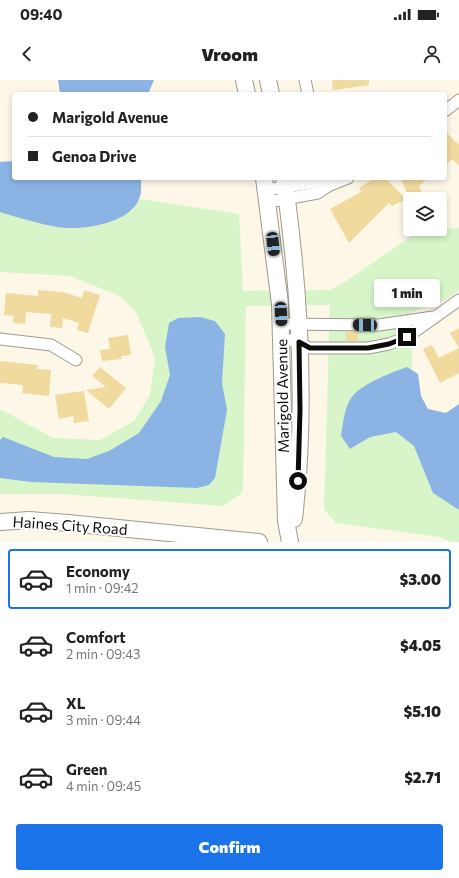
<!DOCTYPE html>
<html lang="en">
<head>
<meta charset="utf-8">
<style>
  :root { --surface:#fff; --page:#f6f6f6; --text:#222; --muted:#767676; --line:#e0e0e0; --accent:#1a73e8 }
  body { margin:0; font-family:Commissioner,sans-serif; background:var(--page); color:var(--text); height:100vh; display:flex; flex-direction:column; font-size:15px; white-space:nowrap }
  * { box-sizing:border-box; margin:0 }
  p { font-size:13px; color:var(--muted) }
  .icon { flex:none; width:22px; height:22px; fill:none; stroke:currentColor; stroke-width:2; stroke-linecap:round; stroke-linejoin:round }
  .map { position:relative; height:462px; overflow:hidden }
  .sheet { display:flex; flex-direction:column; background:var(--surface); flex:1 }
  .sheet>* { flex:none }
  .banner { position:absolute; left:12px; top:12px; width:435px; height:88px; border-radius:4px; box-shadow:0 2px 6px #0003; display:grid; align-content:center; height:88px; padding:0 16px; background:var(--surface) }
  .fabs { position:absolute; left:403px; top:112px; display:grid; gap:8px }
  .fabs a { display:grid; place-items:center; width:44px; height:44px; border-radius:4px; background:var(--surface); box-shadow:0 2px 6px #0003; font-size:20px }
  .end { position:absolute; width:18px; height:18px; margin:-9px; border:5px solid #0d0b07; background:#fff; box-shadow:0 0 0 2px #fff }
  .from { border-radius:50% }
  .bubble { position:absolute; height:28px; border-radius:4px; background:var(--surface); box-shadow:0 2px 6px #0003; font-size:13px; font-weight:800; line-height:28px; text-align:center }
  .car { position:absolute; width:12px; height:24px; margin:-12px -6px; border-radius:5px; box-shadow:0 0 3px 1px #0007; background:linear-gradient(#222 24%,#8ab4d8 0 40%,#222 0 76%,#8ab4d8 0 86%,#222 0) }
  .banner b { display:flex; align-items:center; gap:14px; height:38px; font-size:15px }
  .banner b+b { border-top:1px solid var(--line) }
  .banner i { width:10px; height:10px; background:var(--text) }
  ul { padding:7px 0 0; list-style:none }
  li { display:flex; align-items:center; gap:12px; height:60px; margin:0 8px 6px; padding:0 8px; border:2px solid transparent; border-radius:4px }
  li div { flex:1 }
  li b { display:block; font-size:15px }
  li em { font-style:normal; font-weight:800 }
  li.on { border-color:var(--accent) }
  li>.icon { width:36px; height:36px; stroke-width:1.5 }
  .button { display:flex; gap:8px; margin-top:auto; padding:8px 16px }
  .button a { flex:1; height:46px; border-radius:4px; background:var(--accent); color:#fff; font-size:16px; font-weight:800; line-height:46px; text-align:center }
  .status { display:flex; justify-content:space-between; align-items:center; height:28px; padding:0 20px; background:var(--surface); direction:ltr }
  .status svg { height:11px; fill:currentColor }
  header { display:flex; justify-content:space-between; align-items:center; height:52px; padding:0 16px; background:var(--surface); font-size:18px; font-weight:800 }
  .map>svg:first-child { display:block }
  .green { fill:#d7f5c8 }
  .water { fill:#8bb4e4 }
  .building { fill:#f1da9d }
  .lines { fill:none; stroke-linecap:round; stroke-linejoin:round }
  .street-casing { stroke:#9f9a8c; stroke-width:13 }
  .secondary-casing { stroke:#9f9a8c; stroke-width:18 }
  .street { stroke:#fff; stroke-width:11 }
  .secondary { stroke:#fff; stroke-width:16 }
  .route { stroke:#0d0b07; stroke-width:5 }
  .labels { text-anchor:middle; stroke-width:4; stroke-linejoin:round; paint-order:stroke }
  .street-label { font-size:15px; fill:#0d0b07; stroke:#fff }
</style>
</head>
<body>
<div class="status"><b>09:40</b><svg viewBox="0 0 49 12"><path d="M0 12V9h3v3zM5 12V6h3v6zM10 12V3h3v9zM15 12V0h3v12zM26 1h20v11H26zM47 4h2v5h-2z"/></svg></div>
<header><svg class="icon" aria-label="back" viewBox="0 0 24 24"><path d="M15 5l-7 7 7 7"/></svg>Vroom<svg class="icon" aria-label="person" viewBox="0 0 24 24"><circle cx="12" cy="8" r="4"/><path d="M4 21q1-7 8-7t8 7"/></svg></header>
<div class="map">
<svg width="459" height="462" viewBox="0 0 459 462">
  <rect width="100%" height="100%" fill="#fdf7e8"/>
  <path class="green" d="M 140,119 L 239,134 L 243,211 L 329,210 L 345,202 L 419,151 L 459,148 L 459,210 L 448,219 L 412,232 L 412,301 L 418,328 L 440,335 L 459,327 L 459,462 L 451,462 L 440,457 L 336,443 L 324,429 L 330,225 L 246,226 L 243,412 L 223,426 L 62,414 L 0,414 L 0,329 L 53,358 L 100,360 L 134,341 L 150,315 L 155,278 L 136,232 L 120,216 L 70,196 L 0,192 L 0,132 L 58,147 L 132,131 Z"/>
  <g class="water">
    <path d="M 58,0 L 154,0 L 148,14 L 60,14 Z"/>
    <path d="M 14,81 L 14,98 L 141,98 C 141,104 142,114 139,119 C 130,144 80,151 57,147 C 39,144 21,138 3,133 L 0,132 L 0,82 Z"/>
    <path d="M 200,237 L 215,241 L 225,254 L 222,303 L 227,330 L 215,398 L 209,405 L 197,408 L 31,402 L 0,398 L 0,360 L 3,357 L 54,377 L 87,379 L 109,371 L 139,353 L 161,321 L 170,295 L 165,267 L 169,243 L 178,238 Z"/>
    <path d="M 407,287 L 418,294 L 421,316 L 428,329 L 446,333 L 459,324 L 459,430 L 433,413 L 414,366 L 396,352 L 370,357 L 350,369 L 341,356 C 343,343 344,328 352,317 C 361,304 393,292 407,287 Z"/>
  </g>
  <g class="building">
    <path d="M 332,0 L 369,0 L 369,5 L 333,10 Z"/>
    <path d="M 445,51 L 459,65 L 459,86 L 452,79 L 445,86 Z"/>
    <path d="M 375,98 L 385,98 L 406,119 L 392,126 L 389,123 L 349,163 L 330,129 L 361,112 L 359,108 Z"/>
    <path d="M 401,98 L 428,98 L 419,106 L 422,113 L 409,118 Z"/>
    <path d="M 38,210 L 63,212 L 82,218 L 84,210 L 100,215 L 88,253 L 77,250 L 79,243 L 63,238 L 62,248 L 50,247 L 51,234 L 26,232 L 25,244 L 13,243 L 14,236 L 4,235 L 6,213 L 38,216 Z"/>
    <path d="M 459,248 L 459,293 L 440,303 L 423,269 L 432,265 L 439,278 L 459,268 L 450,253 Z"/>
    <rect x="346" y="252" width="12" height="9"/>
    <path d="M 128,255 L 131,275 L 121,276 L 122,279 L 102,281 L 100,270 L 110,269 L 108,258 Z"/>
    <path d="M 0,281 L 38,285 L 37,289 L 51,290 L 49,316 L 22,313 L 23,305 L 0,303 Z"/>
    <path d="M 100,287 L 126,308 L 109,329 L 86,310 L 106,307 L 92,296 Z"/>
    <path d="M 84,311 L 89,341 L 74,343 L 73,336 L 59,339 L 55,315 Z"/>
  </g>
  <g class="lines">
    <g class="street-casing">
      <g id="street">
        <path d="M 305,0 L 308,14"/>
        <path d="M 445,31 L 459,20"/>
        <path d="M 266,110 L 317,102 L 328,106"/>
        <path d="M 268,122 L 318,113 L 328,106 L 348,98"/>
        <path d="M 281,244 L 379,245 L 433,237"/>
        <path d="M 282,257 L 310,268 L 368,268 L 389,264 L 407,257 L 459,220"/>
        <path d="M 0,259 L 51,265 L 76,280"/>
      </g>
    </g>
    <g class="secondary-casing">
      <g id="secondary">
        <path d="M 244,0 L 247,14"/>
        <path d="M 268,0 L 271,14"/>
        <path d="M 264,98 L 280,224 L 286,441 L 290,462"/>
        <path d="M 284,98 C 300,210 307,326 294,439"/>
        <path d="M 0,442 L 29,440 L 68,443 L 259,462"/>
      </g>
    </g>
    <use href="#street" class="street"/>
    <use href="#secondary" class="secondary"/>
  </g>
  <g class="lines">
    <path class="route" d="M 298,401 L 300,330 L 299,262 L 310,268 L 368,268 L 389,264 L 407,257"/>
  </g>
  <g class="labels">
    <g class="street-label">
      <text transform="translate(283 316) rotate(-91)" y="5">Marigold Avenue</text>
      <text transform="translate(70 446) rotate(4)" y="5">Haines City Road</text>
    </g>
  </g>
</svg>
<div class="fabs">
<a><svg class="icon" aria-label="layers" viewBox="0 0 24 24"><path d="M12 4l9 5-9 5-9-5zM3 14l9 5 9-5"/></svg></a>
</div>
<i class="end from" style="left:298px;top:401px"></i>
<i class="end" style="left:407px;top:257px"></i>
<div class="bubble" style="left:374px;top:199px;width:66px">1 min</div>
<i class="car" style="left:273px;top:164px;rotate:174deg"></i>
<i class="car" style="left:281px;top:234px;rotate:177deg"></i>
<i class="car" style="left:365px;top:245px;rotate:271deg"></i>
<div class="banner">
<b><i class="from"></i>Marigold Avenue</b>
<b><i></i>Genoa Drive</b>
</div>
</div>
<section class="sheet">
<ul>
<li class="on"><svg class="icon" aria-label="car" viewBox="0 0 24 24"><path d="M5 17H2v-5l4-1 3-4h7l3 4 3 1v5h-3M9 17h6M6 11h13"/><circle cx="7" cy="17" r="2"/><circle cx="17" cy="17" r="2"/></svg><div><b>Economy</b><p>1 min · 09:42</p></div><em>$3.00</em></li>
<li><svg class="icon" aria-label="car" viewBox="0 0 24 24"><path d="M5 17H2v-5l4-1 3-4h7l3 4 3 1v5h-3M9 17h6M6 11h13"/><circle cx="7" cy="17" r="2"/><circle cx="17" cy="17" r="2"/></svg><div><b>Comfort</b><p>2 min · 09:43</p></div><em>$4.05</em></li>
<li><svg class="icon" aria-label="car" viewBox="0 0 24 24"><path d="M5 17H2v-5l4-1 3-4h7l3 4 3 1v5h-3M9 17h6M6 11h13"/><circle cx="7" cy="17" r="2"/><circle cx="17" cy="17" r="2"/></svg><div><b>XL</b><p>3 min · 09:44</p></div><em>$5.10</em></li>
<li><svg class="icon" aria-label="car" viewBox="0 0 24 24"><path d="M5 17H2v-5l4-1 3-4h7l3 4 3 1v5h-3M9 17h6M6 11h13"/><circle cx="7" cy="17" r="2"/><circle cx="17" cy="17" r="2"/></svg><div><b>Green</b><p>4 min · 09:45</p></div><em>$2.71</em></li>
</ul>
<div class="button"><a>Confirm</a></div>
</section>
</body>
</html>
